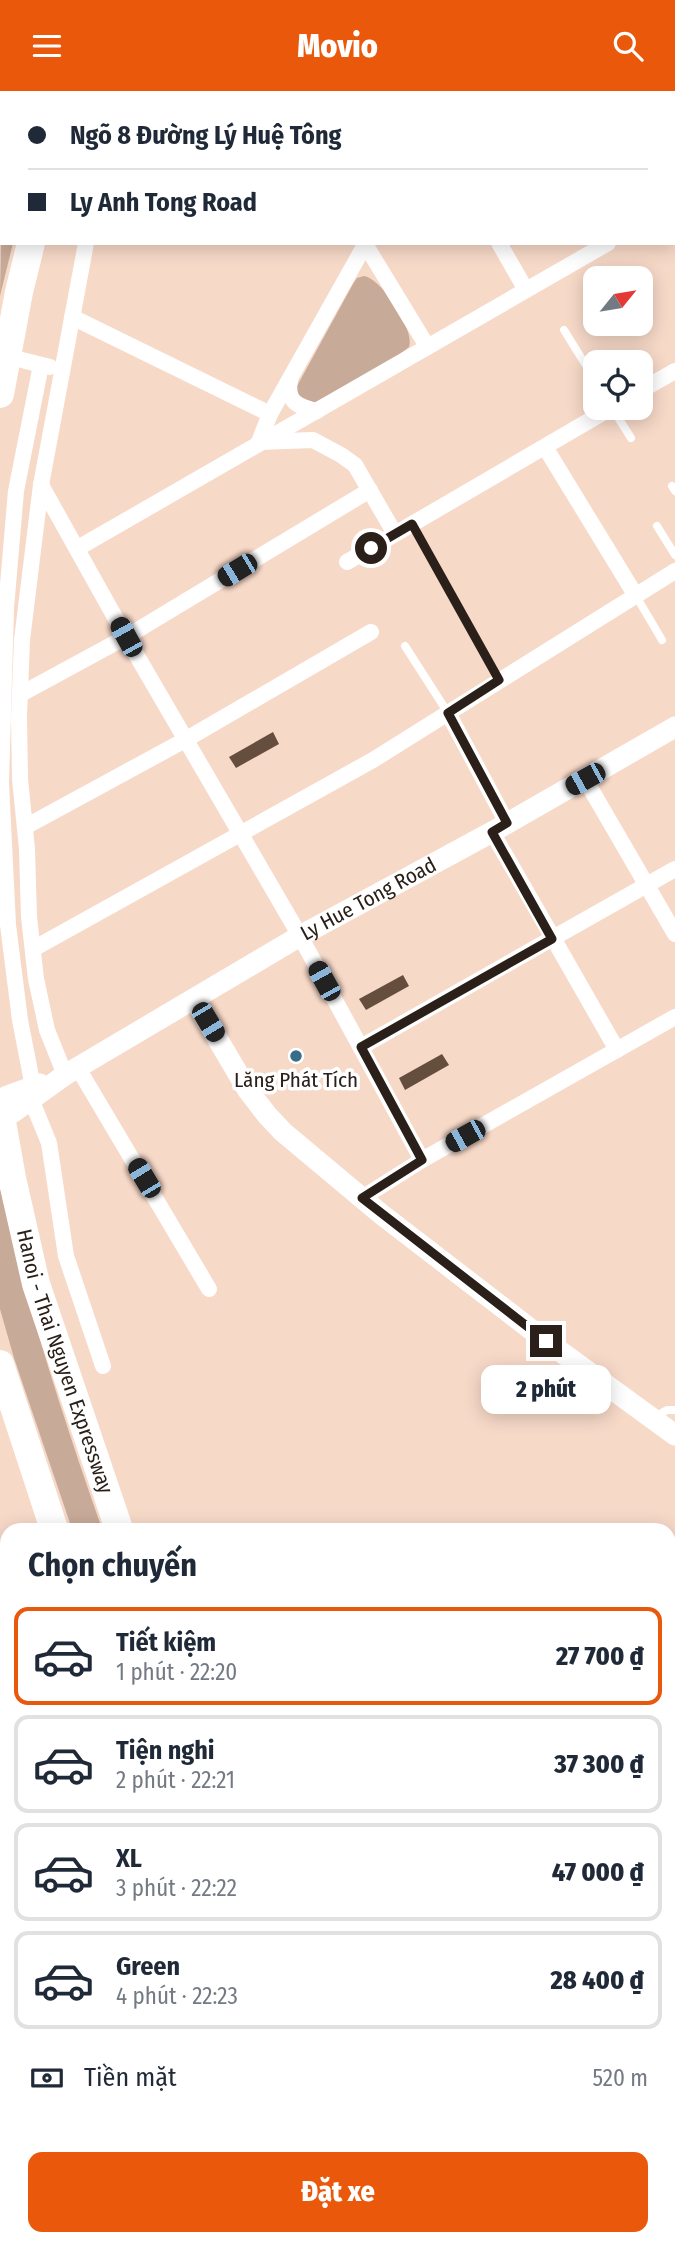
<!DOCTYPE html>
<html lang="vi">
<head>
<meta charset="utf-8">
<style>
  :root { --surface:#fff; --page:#f2f2f3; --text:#1f2937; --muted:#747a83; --line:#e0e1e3; --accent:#ea580c }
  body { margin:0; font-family:"Fira Sans Condensed",sans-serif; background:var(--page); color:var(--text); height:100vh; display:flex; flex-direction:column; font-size:26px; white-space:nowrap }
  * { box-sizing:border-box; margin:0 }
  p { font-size:23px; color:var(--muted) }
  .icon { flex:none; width:38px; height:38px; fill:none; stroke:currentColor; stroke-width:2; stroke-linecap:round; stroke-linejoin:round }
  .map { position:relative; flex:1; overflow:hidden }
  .panel { position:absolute; left:0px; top:1432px; width:676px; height:723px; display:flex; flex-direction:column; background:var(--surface); border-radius:21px 21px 0 0; box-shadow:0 4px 18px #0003 }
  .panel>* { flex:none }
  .guide { position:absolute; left:0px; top:0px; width:676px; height:154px; box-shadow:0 4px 18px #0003; display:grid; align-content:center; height:154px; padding:0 28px; background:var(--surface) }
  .needle { width:46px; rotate:60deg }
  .buttons { position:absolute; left:583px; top:175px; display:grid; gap:14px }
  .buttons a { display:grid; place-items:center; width:70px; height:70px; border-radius:14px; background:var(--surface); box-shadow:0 4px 18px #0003; font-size:35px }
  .end { position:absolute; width:32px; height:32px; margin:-16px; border:9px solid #2a2019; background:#fff; box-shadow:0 0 0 4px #fff }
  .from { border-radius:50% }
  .bubble { position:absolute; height:49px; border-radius:14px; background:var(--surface); box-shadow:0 4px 18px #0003; font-size:23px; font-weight:800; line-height:49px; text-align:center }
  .car { position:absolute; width:21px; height:42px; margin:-21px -10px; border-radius:9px; box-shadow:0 0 5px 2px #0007; background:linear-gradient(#222 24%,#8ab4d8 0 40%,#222 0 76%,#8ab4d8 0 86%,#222 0) }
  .guide b { display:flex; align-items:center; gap:24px; height:66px; font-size:26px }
  .guide b+b { border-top:2px solid var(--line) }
  .guide i { width:18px; height:18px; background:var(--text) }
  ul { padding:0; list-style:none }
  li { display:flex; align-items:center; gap:21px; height:98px; margin:0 14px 10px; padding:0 14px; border:4px solid var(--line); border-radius:14px }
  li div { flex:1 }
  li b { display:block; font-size:26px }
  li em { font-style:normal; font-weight:800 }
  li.active { border-color:var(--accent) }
  li>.icon { width:63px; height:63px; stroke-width:1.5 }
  h2 { padding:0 28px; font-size:32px; line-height:84px }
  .pay { display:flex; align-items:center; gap:18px; height:77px; padding:0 28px; font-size:26px }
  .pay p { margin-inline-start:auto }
  .cta { display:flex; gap:14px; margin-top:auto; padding:14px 28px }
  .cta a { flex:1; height:80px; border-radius:14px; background:var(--accent); color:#fff; font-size:28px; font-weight:800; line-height:80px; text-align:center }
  header { display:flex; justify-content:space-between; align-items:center; height:91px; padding:0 28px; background:var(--accent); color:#fff; font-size:32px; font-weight:800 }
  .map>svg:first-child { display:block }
  .green { fill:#c8aa98 }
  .water { fill:#789fb3 }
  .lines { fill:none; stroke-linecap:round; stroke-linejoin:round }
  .canal { stroke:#789fb3; stroke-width:16 }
  .building { fill:#664e3f }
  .lane { stroke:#fff; stroke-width:8 }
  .street { stroke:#fff; stroke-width:16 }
  .secondary { stroke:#fff; stroke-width:21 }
  .highway { stroke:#fff; stroke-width:28 }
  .route { stroke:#2a2019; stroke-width:9 }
  .poi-dot { fill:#376d88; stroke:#fff; stroke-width:2.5 }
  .labels { text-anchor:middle; stroke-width:7; stroke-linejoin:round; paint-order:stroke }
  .street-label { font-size:21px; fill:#2a2019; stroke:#fff }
  .poi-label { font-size:21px; fill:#2a2019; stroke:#fff }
</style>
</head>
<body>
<header><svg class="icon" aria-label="menu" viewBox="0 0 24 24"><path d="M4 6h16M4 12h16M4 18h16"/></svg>Movio<svg class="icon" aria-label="search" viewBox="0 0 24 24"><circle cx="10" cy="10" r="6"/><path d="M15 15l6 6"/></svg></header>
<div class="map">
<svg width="675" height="2153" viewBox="0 0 675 2153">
  <rect width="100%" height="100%" fill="#f7d9c8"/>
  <g class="green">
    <path d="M 2,91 L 2,152 L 13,152 L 0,205 Z"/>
    <path d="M 364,185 C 382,188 415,239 409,256 L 390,271 L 312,313 L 297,307 L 297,295 L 353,193 L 357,187 Z"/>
    <path d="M 0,1096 C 26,1213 63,1326 102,1438 L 72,1438 L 14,1267 L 0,1218 Z"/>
  </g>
  <path class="water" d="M 669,1718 L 675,1723 L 675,1891 L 669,1895 Z"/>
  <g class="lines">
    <path class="canal" d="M 668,2101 L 675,2105"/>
  </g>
  <g class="building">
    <path d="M 273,641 L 279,653 L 236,677 L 229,666 Z"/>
    <path d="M 403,884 L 409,895 L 366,919 L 359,908 Z"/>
    <path d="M 442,963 L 449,974 L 405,999 L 399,987 Z"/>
  </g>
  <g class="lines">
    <g class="lane">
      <path d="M 564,239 L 595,289"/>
      <path d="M 612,317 L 631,347"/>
      <path d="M 672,395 L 675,400"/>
      <path d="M 412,433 L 499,589"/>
      <path d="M 657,435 L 675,464"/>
      <path d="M 636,505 L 662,549"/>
      <path d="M 405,555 L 448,622"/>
      <path d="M 655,1326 L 667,1319 L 675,1319"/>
      <path d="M 0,2069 L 7,2073"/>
      <path d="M 142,2147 L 154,2153"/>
    </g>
    <g class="street">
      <path d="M 554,0 L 555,2"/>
      <path d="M 447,2 L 448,0"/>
      <path d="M 674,115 L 675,114"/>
      <path d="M 499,152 L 526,199"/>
      <path d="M 365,153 L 427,255"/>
      <path d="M 72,226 L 270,323 L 259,351 L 313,349 L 341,364 L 355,374 L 395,443"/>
      <path d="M 22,269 L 50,276"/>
      <path d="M 290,289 C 286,311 298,316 317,320"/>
      <path d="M 640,300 L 675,280"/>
      <path d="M 270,323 L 366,152"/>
      <path d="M 545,356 L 636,505"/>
      <path d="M 41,394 L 126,546 L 300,845 L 422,1069"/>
      <path d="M 78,457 L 608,152"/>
      <path d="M 347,471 L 611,317"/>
      <path d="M 21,603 L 126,546 L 370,399"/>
      <path d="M 585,688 L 675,843"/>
      <path d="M 507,732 L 448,622 L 675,480"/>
      <path d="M 25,736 L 185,649 L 371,541"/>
      <path d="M 33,858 L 373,669 L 448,622"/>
      <path d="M 361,956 L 553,847 L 492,741"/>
      <path d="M 617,959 L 553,847 L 675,778"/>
      <path d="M 78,977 L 209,1198"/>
      <path d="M 65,984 L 47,939 L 36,888 L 29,826 L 27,758 L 20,688 L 19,626 L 22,549 L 41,394 L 86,152"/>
      <path d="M 33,996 L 20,929 L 8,834 L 1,692 L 6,517 L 16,400 L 41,274"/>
      <path d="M 31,1008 L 49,1052 L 66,1165 L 103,1275"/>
      <path d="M 362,1107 L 422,1069 L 675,926"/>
      <path d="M 0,1500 L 7,1518"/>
      <path d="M 0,1607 L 7,1614"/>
      <path d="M 0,1665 L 7,1656"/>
      <path d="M 0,1683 L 7,1695"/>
      <path d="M 0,1909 L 7,1914"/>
      <path d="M 668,1922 L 675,1918"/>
      <path d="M 0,1962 L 7,1965"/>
      <path d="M 668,2132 L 675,2137"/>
      <path d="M 276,2147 L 278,2153"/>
      <path d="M 72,2153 L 74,2147"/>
      <path d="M 201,2153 L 203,2147"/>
    </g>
    <g class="secondary">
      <path d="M 194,908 L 247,998 L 267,1024 L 283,1041 L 381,1123 L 546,1250 L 675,1344"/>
      <path d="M 7,1005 L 40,993"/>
      <path id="s1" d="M 12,1022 L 65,984 L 300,845 L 492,741 L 675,636"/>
    </g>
    <g class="highway">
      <path d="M 11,2 L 11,0"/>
      <path d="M 77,2 L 77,0"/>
      <path d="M 0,31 L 2,26"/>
      <path d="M 0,303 L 19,201 L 31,152"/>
      <path id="s2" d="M 0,1020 L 12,1087 L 36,1193 L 119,1438"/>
      <path d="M 0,1273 L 54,1438"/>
      <path d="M 306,2147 L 308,2153"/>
      <path d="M 372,2147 L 374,2153"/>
    </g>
  </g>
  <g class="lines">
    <path class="route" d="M 371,457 L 412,433 L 499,589 L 448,622 L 507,732 L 492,741 L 552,848 L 361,956 L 422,1069 L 362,1107 L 546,1250"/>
  </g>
  <circle class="poi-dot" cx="296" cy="965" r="7"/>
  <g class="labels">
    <g class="street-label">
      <text dy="7" stroke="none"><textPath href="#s1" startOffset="416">Ly Hue Tong Road</textPath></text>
      <text dy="7" stroke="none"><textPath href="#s2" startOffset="259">Hanoi - Thai Nguyen Expressway</textPath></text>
    </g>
    <g class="poi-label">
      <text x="296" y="996">Lăng Phát Tích</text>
    </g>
  </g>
</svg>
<div class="buttons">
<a><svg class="needle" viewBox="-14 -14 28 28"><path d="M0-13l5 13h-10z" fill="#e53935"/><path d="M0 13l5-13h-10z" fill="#747a83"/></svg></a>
<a><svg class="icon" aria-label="locate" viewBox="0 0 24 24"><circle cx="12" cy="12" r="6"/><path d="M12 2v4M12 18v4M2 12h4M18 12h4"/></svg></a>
</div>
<i class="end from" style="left:371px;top:457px"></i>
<i class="end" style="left:546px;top:1250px"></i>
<div class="bubble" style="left:481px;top:1274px;width:130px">2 phút</div>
<i class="car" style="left:237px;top:479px;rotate:239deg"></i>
<i class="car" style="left:126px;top:546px;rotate:331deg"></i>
<i class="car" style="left:585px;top:688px;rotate:241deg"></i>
<i class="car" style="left:324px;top:890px;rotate:331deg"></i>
<i class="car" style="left:208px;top:931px;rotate:149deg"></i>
<i class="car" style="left:465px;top:1045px;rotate:241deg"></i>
<i class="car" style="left:144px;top:1087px;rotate:329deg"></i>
<div class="guide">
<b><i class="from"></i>Ngõ 8 Đường Lý Huệ Tông</b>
<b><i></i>Ly Anh Tong Road</b>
</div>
<section class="panel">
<h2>Chọn chuyến</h2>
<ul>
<li class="active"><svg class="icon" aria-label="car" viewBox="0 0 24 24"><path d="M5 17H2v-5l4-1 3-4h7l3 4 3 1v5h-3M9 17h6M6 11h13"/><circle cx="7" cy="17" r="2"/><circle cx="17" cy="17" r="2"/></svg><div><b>Tiết kiệm</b><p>1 phút · 22:20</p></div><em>27 700 ₫</em></li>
<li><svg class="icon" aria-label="car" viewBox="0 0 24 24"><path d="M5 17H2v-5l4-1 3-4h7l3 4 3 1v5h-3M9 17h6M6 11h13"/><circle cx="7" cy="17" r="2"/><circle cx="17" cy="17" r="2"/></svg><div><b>Tiện nghi</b><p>2 phút · 22:21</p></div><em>37 300 ₫</em></li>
<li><svg class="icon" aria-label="car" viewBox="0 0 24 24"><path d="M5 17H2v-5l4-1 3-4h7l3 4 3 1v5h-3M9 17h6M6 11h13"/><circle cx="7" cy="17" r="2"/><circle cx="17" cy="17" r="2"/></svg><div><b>XL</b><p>3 phút · 22:22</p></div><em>47 000 ₫</em></li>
<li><svg class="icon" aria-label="car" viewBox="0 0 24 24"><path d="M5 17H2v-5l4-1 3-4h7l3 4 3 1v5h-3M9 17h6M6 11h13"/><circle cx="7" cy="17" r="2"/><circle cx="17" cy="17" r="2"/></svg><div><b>Green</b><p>4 phút · 22:23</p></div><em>28 400 ₫</em></li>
</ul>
<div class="pay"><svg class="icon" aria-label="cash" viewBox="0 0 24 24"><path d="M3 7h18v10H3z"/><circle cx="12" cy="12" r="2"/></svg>Tiền mặt<p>520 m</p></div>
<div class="cta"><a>Đặt xe</a></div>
</section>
</div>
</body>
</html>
